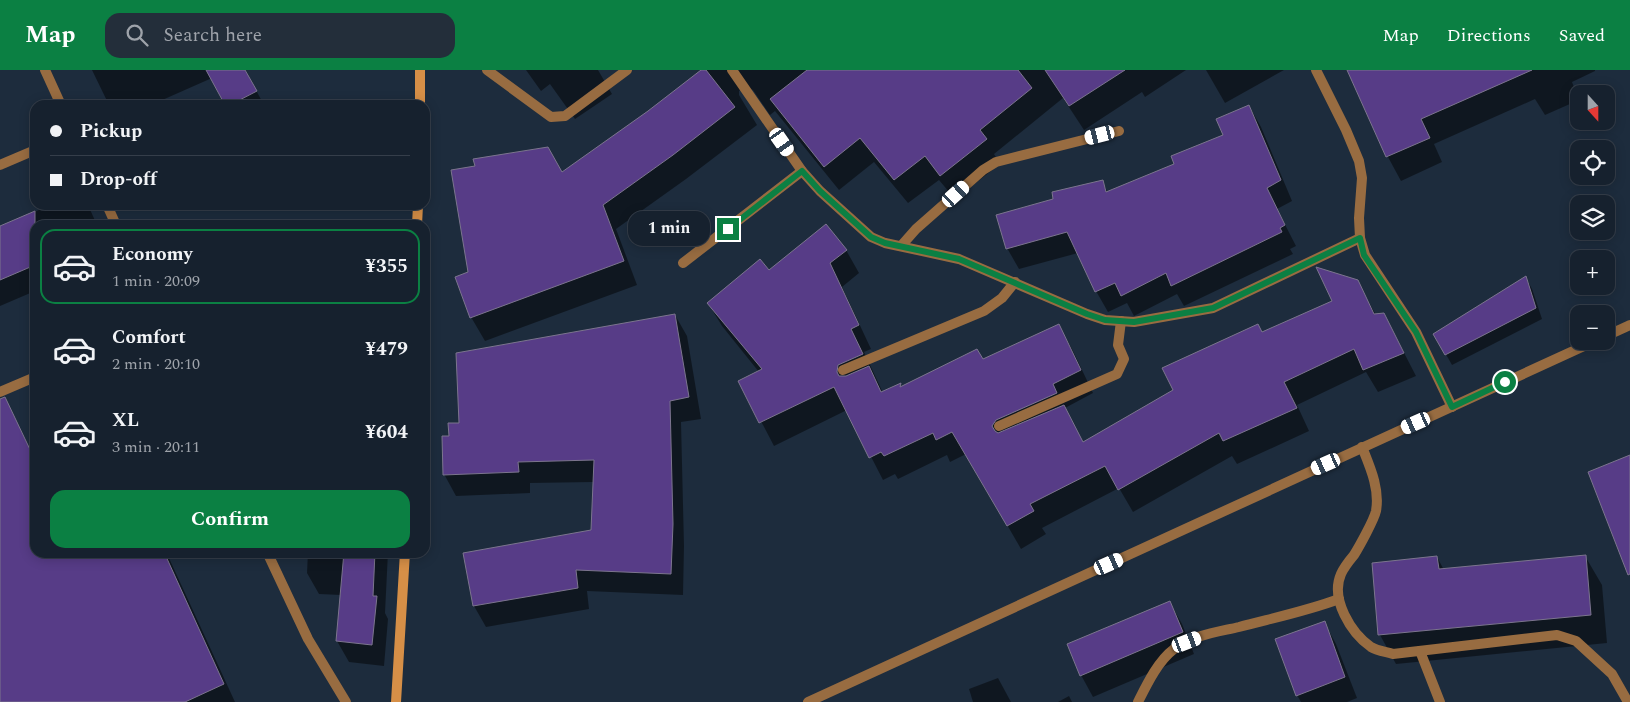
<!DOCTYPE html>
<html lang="en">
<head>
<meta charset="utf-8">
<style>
  :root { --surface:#16212e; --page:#232e3a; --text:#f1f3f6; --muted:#9ea3aa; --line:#353e4a; --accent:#0b8043 }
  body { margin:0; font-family:Spectral,serif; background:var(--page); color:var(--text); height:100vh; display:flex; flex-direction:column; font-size:19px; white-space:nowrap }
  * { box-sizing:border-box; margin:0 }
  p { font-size:16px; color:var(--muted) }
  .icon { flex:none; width:28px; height:28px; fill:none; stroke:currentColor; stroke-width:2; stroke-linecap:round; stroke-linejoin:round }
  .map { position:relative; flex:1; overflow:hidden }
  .panel { position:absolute; left:30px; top:150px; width:400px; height:338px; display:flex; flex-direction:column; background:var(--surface); border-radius:15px; box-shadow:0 2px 12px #0003,0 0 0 1px var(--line) }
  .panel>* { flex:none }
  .hud { position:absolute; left:30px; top:30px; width:400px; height:110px; border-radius:15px; box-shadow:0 2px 12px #0003,0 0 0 1px var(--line); display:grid; align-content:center; height:110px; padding:0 20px; background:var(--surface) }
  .needle { width:32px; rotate:159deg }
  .controls { position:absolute; left:1570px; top:15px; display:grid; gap:10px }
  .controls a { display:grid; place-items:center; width:45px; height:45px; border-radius:10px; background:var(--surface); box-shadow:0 2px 12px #0003,0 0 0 1px var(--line); font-size:25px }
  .end { position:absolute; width:22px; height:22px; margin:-11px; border:6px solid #0b8043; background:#fff; box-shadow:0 0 0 2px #fff }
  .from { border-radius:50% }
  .bubble { position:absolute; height:35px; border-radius:15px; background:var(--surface); box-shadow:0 2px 12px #0003,0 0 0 1px var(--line); font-size:16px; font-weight:700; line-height:35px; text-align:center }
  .car { position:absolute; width:15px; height:30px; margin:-15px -8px; border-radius:6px; box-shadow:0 0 4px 1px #0007; background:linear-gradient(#fff 24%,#345 0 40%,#fff 0 76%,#345 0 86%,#fff 0) }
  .hud b { display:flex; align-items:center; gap:18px; height:48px; font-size:19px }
  .hud b+b { border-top:1px solid var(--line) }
  .hud i { width:12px; height:12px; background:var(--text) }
  ul { padding:9px 0 0; list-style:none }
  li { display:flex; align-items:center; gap:15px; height:75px; margin:0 10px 8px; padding:0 10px; border:2px solid transparent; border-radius:15px }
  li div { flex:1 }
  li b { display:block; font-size:19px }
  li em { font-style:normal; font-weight:700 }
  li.current { border-color:var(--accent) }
  li>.icon { width:45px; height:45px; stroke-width:1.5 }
  .button { display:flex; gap:10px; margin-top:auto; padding:10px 20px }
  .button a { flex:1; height:58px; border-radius:15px; background:var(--accent); color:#fff; font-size:20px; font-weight:700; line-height:58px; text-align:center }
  header { display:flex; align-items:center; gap:30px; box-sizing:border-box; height:70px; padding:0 25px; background:var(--accent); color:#fff }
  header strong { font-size:24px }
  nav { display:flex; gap:28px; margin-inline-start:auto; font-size:18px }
  .search { width:350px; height:45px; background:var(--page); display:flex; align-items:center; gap:12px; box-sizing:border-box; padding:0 18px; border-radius:15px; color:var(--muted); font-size:19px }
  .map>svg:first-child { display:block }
  .shadow { fill:#0007 }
  .building { fill:#573c87; stroke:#7c758e }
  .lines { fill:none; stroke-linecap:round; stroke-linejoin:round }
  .service { stroke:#986c41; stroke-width:10 }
  .minor { stroke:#986c41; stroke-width:10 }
  .tertiary { stroke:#986c41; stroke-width:10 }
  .secondary { stroke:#d68f47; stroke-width:10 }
  .route { stroke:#0b8043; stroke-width:6 }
</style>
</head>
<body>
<header>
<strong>Map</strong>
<div class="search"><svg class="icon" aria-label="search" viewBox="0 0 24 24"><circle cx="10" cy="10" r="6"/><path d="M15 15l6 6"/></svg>Search here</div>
<nav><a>Map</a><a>Directions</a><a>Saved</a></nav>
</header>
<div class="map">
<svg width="1630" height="632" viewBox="0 0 1630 632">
  <rect width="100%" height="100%" fill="#1d2c3d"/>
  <g class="shadow">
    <path d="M 92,0 L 245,0 L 264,35 L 226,35 L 212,8 L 151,35 L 109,35 Z"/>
    <path d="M 526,0 L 598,0 L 612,24 L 575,49 L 550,14 L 541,21 Z"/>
    <path d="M 703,0 L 1186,0 L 1145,27 L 1142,22 L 1084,60 L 1063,28 L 994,84 L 1000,94 L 955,129 L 939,110 L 908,133 L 874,92 L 839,120 L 775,41 L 770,45 L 753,20 L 745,17 L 739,21 L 739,25 L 757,55 L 686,109 L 616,159 L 637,215 L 485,271 L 471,247 L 469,203 L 562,104 L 649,42 Z"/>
    <path d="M 1206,0 L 1284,0 L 1225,33 Z"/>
    <path d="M 1348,0 L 1595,0 L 1595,1 L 1572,12 L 1579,30 L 1545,45 L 1535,29 L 1434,74 L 1442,92 L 1401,111 L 1388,87 Z"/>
    <path d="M 1249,36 L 1261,57 L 1292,131 L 1277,139 L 1296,176 L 1290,179 L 1293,184 L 1184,236 L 1177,224 L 1134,246 L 1127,233 L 1108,242 L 1096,221 L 1078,183 L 1019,199 L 1007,178 L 1055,130 L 1102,111 L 1108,123 L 1176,95 L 1225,65 Z"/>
    <path d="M 47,135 L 88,135 L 97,155 L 35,155 L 35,221 L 0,236 L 0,157 L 48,136 Z"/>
    <path d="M 846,180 L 859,203 L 842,217 L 871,279 L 864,282 L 883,323 L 900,314 L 902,317 L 983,290 L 1059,256 L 1072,279 L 1093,323 L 1065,338 L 1083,373 L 1174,321 L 1262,263 L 1333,232 L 1357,212 L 1376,245 L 1384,244 L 1416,306 L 1378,322 L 1366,302 L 1297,335 L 1309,361 L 1237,394 L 1232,386 L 1133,442 L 1119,418 L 1042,458 L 1046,464 L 1021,479 L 966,384 L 950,392 L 947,385 L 898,409 L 895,404 L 883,410 L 847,340 L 774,376 L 740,311 L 759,302 L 722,256 L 708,233 L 769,201 Z"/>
    <path d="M 1526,208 L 1532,219 L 1542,249 L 1452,295 L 1435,265 Z"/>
    <path d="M 675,245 L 687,266 L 701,349 L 681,352 L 684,476 L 683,525 L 587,521 L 589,539 L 486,557 L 474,536 L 464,484 L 592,462 L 594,412 L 530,413 L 530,423 L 456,426 L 444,404 L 450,367 L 460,354 Z"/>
    <path d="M 0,373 L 35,398 L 35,482 L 174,482 L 168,486 L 235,632 L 0,632 Z"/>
    <path d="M 308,482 L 388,482 L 385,543 L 388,549 L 384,596 L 349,592 L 337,571 L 341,525 L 319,524 L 307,503 Z"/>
    <path d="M 1585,486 L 1602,515 L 1607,573 L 1396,594 L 1380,565 L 1437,487 L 1444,500 Z"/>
    <path d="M 1170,533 L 1182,554 L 1194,584 L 1093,627 L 1081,605 Z"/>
    <path d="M 1324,552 L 1336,574 L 1357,628 L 1347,632 L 1301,632 L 1297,625 Z"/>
    <path d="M 998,608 L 1011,632 L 973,632 L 969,619 Z"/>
    <path d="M 1069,626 L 1072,632 L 1058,632 Z"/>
  </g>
  <g class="building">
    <path d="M 206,0 L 245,0 L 257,21 L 230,35 L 225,35 Z"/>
    <path d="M 701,0 L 706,0 L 735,37 L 673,85 L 603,135 L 624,191 L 470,248 L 455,207 L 468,202 L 451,100 L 475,96 L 473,89 L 548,77 L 562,102 L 648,41 Z"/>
    <path d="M 807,0 L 1018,0 L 1032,18 L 980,60 L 987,69 L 940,106 L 925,86 L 894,110 L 860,68 L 824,97 L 770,29 Z"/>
    <path d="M 1045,0 L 1125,0 L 1069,36 Z"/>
    <path d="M 1347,0 L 1532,0 L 1421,49 L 1430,68 L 1386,87 Z"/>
    <path d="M 1249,35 L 1281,110 L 1267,118 L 1285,155 L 1280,158 L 1282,162 L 1171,216 L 1166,203 L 1121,226 L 1115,213 L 1095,222 L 1067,162 L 1006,179 L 996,145 L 1053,129 L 1052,122 L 1103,110 L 1106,122 L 1174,94 L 1171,86 L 1223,65 L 1216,49 Z"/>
    <path d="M 35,141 L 35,195 L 0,210 L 0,156 Z"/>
    <path d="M 826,154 L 847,180 L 830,193 L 859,255 L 851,259 L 863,284 L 838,295 L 837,302 L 839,306 L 846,306 L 869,296 L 881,322 L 901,313 L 900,317 L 977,279 L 983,289 L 1059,254 L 1081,300 L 1053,314 L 1057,323 L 996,350 L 992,356 L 995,361 L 998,363 L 1064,335 L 1083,372 L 1173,320 L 1162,298 L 1258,254 L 1262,262 L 1332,231 L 1316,197 L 1358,210 L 1374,244 L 1384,243 L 1404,283 L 1363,300 L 1354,279 L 1284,312 L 1297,338 L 1223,371 L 1219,363 L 1118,420 L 1105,396 L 1030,434 L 1034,441 L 1007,456 L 952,362 L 936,370 L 933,363 L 884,386 L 881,382 L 869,388 L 834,317 L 759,353 L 738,311 L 762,299 L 707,233 L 760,189 L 769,200 Z"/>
    <path d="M 1526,206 L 1536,238 L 1445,285 L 1433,264 Z"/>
    <path d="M 675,244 L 689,327 L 670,331 L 673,454 L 671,504 L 576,500 L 578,518 L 473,536 L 463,483 L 591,460 L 594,390 L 518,392 L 519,402 L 443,405 L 442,366 L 449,366 L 448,353 L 459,353 L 456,283 Z"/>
    <path d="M 5,327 L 35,390 L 35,482 L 164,482 L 224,614 L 185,632 L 0,632 L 0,329 Z"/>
    <path d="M 1630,385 L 1630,504 L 1628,505 L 1588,402 Z"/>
    <path d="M 344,482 L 375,482 L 373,526 L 377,526 L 372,575 L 336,571 Z"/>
    <path d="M 1586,485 L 1591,545 L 1378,565 L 1372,493 L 1437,486 L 1439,499 Z"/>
    <path d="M 1170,531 L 1183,562 L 1080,606 L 1067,574 Z"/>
    <path d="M 1325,551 L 1345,607 L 1296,626 L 1275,569 Z"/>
  </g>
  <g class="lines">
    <path class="service" d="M 1420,581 L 1440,632"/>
    <g class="minor">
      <path d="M 45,0 L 61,35"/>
      <path d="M 487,0 L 551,47 L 565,46 L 627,0"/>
      <path d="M 732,0 L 802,101 L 820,121 L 871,167 L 885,173 L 959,189 L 1087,244 L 1105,250 L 1134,252 L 1213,238 L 1360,168"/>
      <path d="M 1316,0 L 1346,60 L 1359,91 L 1362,108 L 1359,148 L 1360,168 L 1365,185 L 1416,262 L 1452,337"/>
      <path d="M 0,95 L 35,80"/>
      <path d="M 107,135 L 116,155"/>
      <path d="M 901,176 L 916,159 L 983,100 L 996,92 L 1119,61"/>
      <path d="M 683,193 L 802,101"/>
      <path d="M 843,300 L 984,241 L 1002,228 L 1015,212"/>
      <path d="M 0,322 L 35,307"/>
      <path d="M 999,356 L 1117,304 L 1124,289 L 1118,275 L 1121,251"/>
      <path d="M 1362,377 C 1370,397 1380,419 1376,441 C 1374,450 1359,477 1354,485 C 1349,491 1344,497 1341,504 C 1330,529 1351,563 1371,577 C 1377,581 1387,582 1393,584 L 1557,565 L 1576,571 L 1612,604 L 1628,632"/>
      <path d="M 267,482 L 308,569 L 346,632"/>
      <path d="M 1138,632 C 1147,614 1158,591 1174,579 C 1193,565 1218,562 1239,557 C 1273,548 1307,541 1339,529"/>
    </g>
    <g class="tertiary">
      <path d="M 1606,266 L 1630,255"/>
      <path d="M 808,632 L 1595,271"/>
    </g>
    <g class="secondary">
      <path d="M 420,35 L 420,0"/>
      <path d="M 417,155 L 418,135"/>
      <path d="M 396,632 L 405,482"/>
    </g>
  </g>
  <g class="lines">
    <path class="route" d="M 728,159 L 802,101 L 820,121 L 871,167 L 885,173 L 959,189 L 1087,244 L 1105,250 L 1134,252 L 1213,238 L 1360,168 L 1364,185 L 1416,262 L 1452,337 L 1505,312"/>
  </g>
</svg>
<div class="controls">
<a><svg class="needle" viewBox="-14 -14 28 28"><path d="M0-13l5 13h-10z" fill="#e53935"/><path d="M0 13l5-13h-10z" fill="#9ea3aa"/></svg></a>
<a><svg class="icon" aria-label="locate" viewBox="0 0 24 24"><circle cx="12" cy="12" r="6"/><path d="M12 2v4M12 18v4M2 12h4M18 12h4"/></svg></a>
<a><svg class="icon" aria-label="layers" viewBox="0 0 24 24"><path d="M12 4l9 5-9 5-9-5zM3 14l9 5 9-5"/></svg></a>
<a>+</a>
<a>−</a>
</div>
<i class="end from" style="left:1505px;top:312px"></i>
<i class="end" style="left:728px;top:159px"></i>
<div class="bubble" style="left:628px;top:141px;width:82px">1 min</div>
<i class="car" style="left:1100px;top:65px;rotate:256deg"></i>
<i class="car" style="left:782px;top:72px;rotate:145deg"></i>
<i class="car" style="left:956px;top:124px;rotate:48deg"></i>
<i class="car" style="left:1416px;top:353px;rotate:246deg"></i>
<i class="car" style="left:1326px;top:394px;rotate:246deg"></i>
<i class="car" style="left:1109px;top:494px;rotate:66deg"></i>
<i class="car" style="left:1187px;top:572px;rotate:69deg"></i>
<div class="hud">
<b><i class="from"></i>Pickup</b>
<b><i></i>Drop-off</b>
</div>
<section class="panel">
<ul>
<li class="current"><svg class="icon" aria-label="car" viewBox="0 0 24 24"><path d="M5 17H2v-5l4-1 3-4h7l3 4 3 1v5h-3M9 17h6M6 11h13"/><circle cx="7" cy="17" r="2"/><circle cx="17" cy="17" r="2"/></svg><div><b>Economy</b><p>1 min · 20:09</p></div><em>¥355</em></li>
<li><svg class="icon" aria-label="car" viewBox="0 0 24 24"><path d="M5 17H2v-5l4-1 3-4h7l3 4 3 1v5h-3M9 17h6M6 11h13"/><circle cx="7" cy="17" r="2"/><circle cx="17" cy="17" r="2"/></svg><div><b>Comfort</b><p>2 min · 20:10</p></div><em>¥479</em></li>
<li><svg class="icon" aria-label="car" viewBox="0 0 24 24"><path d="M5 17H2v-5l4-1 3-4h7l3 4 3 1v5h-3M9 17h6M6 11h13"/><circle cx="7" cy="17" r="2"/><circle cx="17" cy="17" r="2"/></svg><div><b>XL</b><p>3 min · 20:11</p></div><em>¥604</em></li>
</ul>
<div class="button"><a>Confirm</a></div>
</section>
</div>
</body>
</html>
